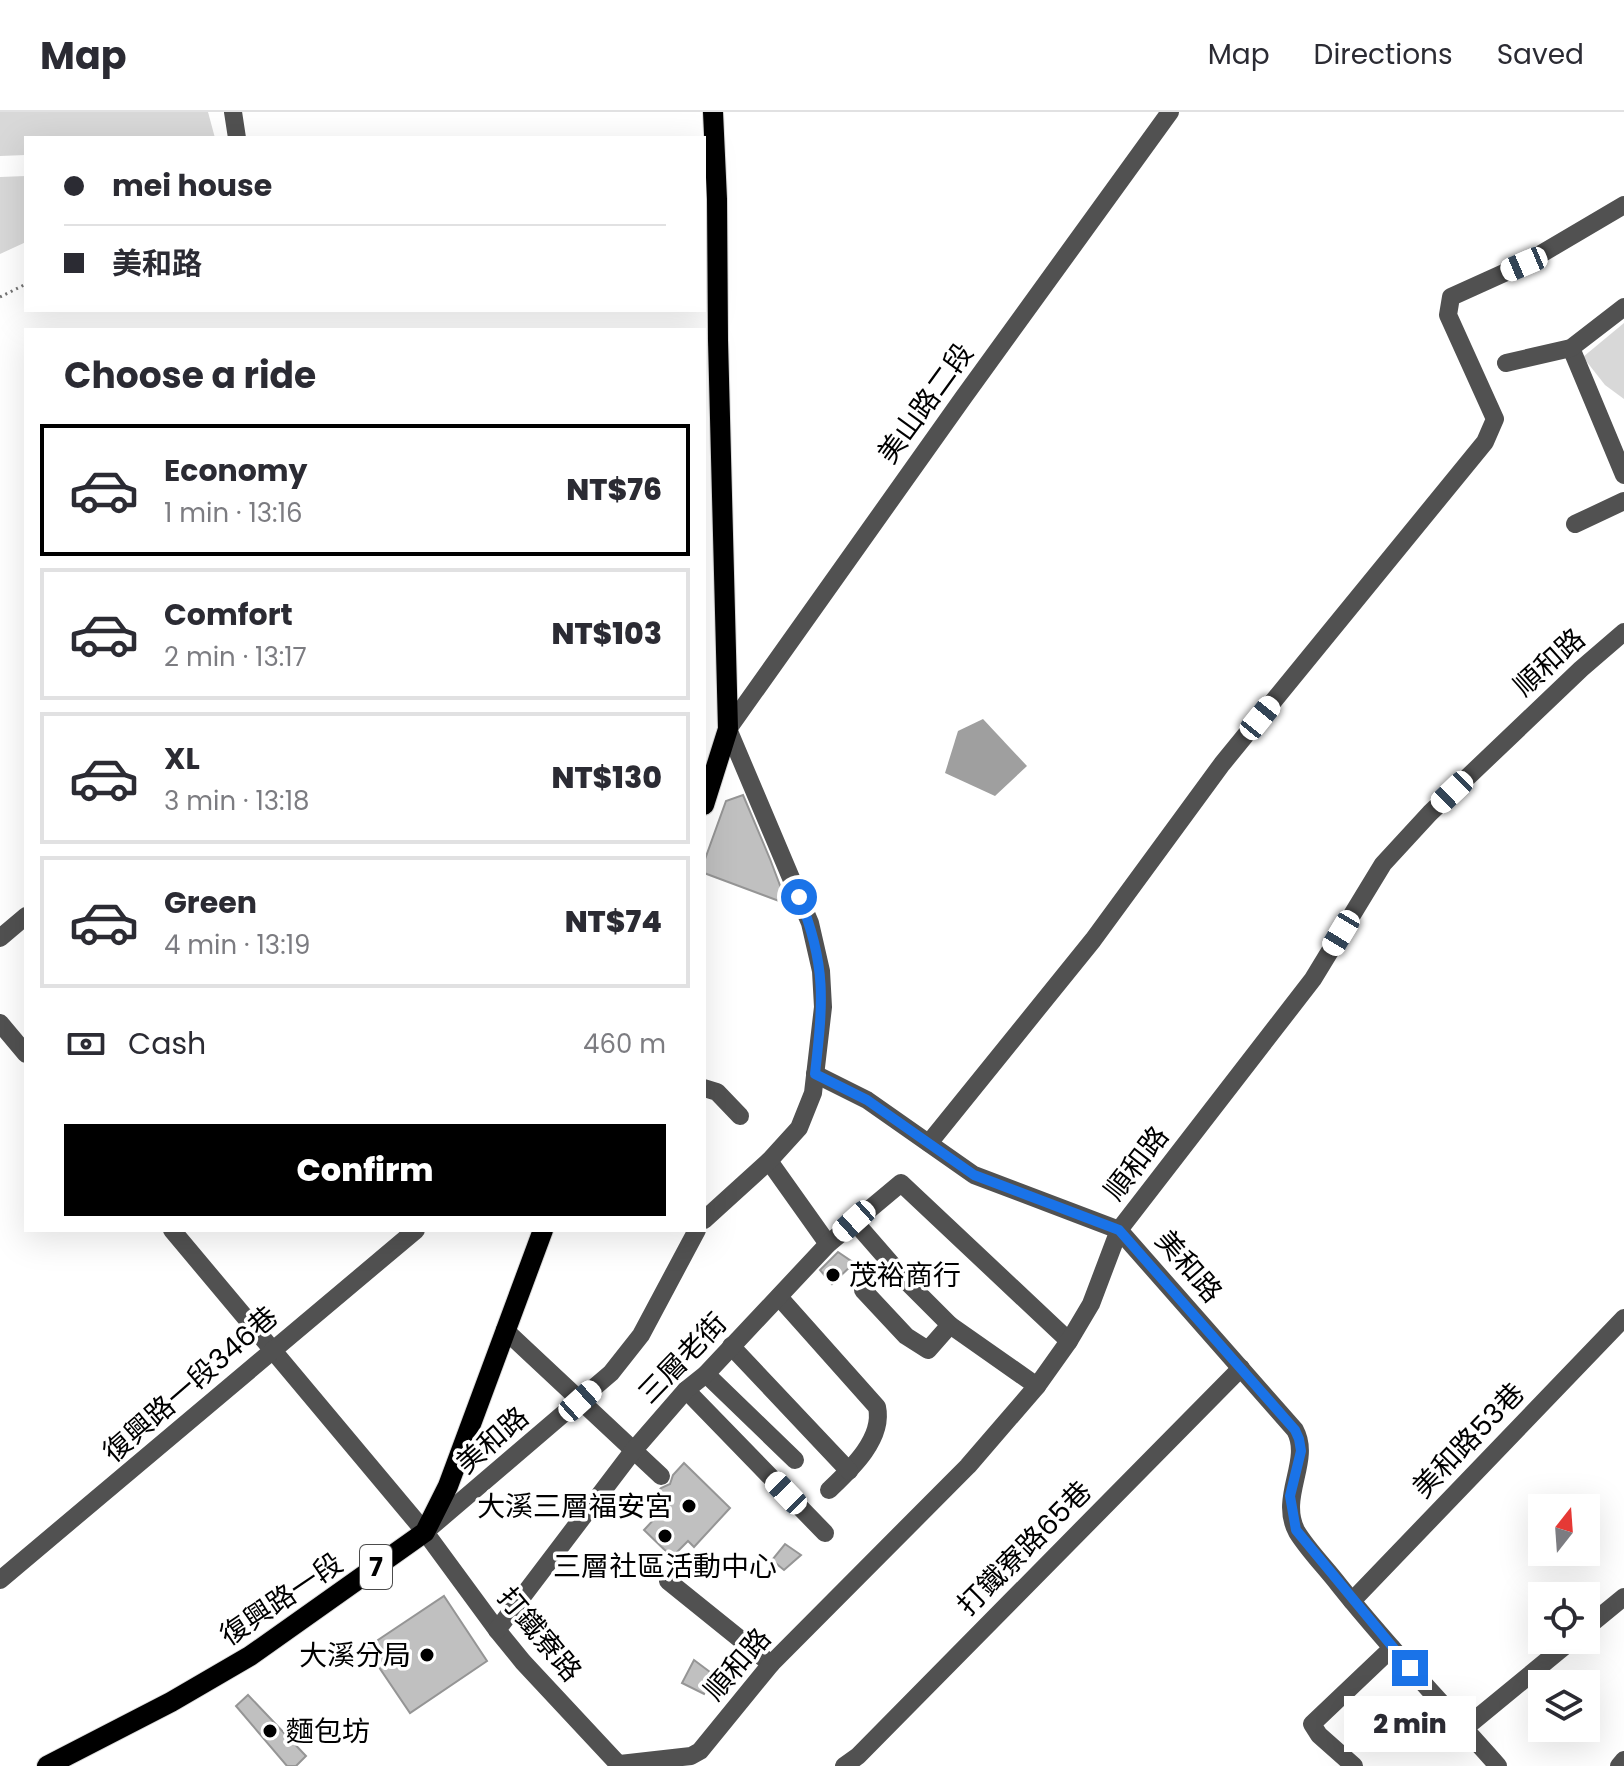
<!DOCTYPE html>
<html lang="en">
<head>
<meta charset="utf-8">
<style>
  :root { --surface:#fff; --page:#f7f7f7; --text:#2b2b33; --muted:#7c7c81; --line:#e1e1e2; --accent:#000 }
  body { margin:0; font-family:Poppins,"Noto Sans TC",sans-serif; background:var(--page); color:var(--text); height:100vh; display:flex; flex-direction:column; font-size:30px; white-space:nowrap }
  * { box-sizing:border-box; margin:0 }
  p { font-size:26px; color:var(--muted) }
  .icon { flex:none; width:44px; height:44px; fill:none; stroke:currentColor; stroke-width:2; stroke-linecap:round; stroke-linejoin:round }
  .map { position:relative; flex:1; overflow:hidden }
  .drawer { position:absolute; left:24px; top:216px; width:682px; height:904px; display:flex; flex-direction:column; background:var(--surface); border-radius:0px; box-shadow:0 8px 32px #0002 }
  .drawer>* { flex:none }
  .hud { position:absolute; left:24px; top:24px; width:682px; height:176px; border-radius:0px; box-shadow:0 8px 32px #0002; display:grid; align-content:center; height:176px; padding:0 40px; background:var(--surface) }
  .needle { width:52px; rotate:17deg }
  .fabs { position:absolute; left:1528px; top:1382px; display:grid; gap:16px }
  .fabs a { display:grid; place-items:center; width:72px; height:72px; border-radius:0px; background:var(--surface); box-shadow:0 8px 32px #0002; font-size:40px }
  .end { position:absolute; width:36px; height:36px; margin:-18px; border:10px solid #1a73e8; background:#fff; box-shadow:0 0 0 4px #fff }
  .from { border-radius:50% }
  .bubble { position:absolute; height:56px; border-radius:0px; background:var(--surface); box-shadow:0 8px 32px #0002; font-size:26px; font-weight:800; line-height:56px; text-align:center }
  .car { position:absolute; width:24px; height:48px; margin:-24px -12px; border-radius:10px; box-shadow:0 0 6px 2px #0007; background:linear-gradient(#fff 24%,#345 0 40%,#fff 0 76%,#345 0 86%,#fff 0) }
  .hud b { display:flex; align-items:center; gap:28px; height:76px; font-size:30px }
  .hud b+b { border-top:2px solid var(--line) }
  .hud i { width:20px; height:20px; background:var(--text) }
  ul { padding:0; list-style:none }
  li { display:flex; align-items:center; gap:24px; height:132px; margin:0 16px 12px; padding:0 24px; border:4px solid var(--line); border-radius:0px }
  li div { flex:1 }
  li b { display:block; font-size:30px }
  li em { font-style:normal; font-weight:800 }
  li.active { border-color:var(--accent) }
  li>.icon { width:72px; height:72px; stroke-width:1.5 }
  h2 { padding:0 40px; font-size:36px; line-height:96px }
  .pay { display:flex; align-items:center; gap:20px; height:88px; padding:0 40px; font-size:30px }
  .pay p { margin-inline-start:auto }
  .primary-button { display:flex; gap:16px; margin-top:auto; padding:16px 40px }
  .primary-button a { flex:1; height:92px; border-radius:0px; background:var(--accent); color:#fff; font-size:32px; font-weight:800; line-height:92px; text-align:center }
  header { display:flex; align-items:center; gap:48px; box-sizing:border-box; height:112px; padding:0 40px; background:var(--surface); border-bottom:2px solid var(--line) }
  header strong { font-size:38px }
  nav { display:flex; gap:44px; margin-inline-start:auto; font-size:28px }
  .map>svg:first-child { display:block }
  .green { fill:#d8d8d8 }
  .water { fill:#9f9f9f }
  .building { fill:#c0c0c0; stroke:#959595; stroke-width:2 }
  .lines { fill:none; stroke-linecap:round; stroke-linejoin:round }
  .major-casing { stroke:#dbdbdb; stroke-width:22 }
  .path { stroke:#737373; stroke-width:3; stroke-dasharray:2 4; stroke-linecap:butt }
  .minor { stroke:#515151; stroke-width:18 }
  .major { stroke:#000; stroke-width:20 }
  .route { stroke:#1a73e8; stroke-width:10 }
  .poi-dot { fill:#000; stroke:#fff; stroke-width:3 }
  .labels { text-anchor:middle; stroke-width:7; stroke-linejoin:round; paint-order:stroke }
  .shield { fill:#fff; stroke:#4c4c4c; stroke-width:2 }
  .shield-label { font-size:26px; font-weight:bold; fill:#000 }
  .street-label { font-size:28px; fill:#000; stroke:#fff }
  .poi-label { font-size:28px; fill:#000; stroke:#fff; text-anchor:start }
</style>
</head>
<body>
<header>
<strong>Map</strong>
<nav><a>Map</a><a>Directions</a><a>Saved</a></nav>
</header>
<div class="map">
<svg width="1624" height="1654" viewBox="0 0 1624 1654">
  <rect width="100%" height="100%" fill="#fff"/>
  <g class="green">
    <path d="M 0,0 L 208,0 L 215,26 L 26,26 L 26,43 L 0,44 Z"/>
    <path d="M 26,64 L 26,130 L 0,142 L 0,65 Z"/>
    <path d="M 1624,211 L 1624,287 L 1605,273 L 1583,245 Z"/>
  </g>
  <path class="water" d="M 983,607 L 1027,654 L 995,684 L 945,661 L 958,619 Z"/>
  <g class="building">
    <path d="M 743,683 L 770,747 L 787,792 L 704,761 L 704,750 L 726,689 Z"/>
    <path d="M 838,1140 L 854,1151 L 832,1172 L 820,1158 Z"/>
    <path d="M 684,1351 L 730,1396 L 694,1435 L 688,1429 L 672,1445 L 644,1418 L 659,1402 L 647,1391 L 661,1376 L 670,1372 L 673,1363 Z"/>
    <path d="M 785,1432 L 801,1443 L 784,1458 L 772,1448 Z"/>
    <path d="M 444,1484 L 487,1549 L 410,1601 L 366,1536 Z"/>
    <path d="M 694,1548 L 714,1563 L 704,1582 L 682,1571 Z"/>
    <path d="M 248,1583 L 306,1644 L 296,1654 L 287,1654 L 236,1594 Z"/>
  </g>
  <g class="lines">
    <g class="major-casing">
      <g id="major">
        <path d="M 704,693 L 728,617 L 718,228 L 717,87 L 713,0"/>
        <path d="M 47,1654 L 171,1590 L 250,1544 L 425,1420 L 448,1374 L 543,1118"/>
      </g>
    </g>
    <path class="path" d="M 0,185 L 26,172"/>
    <g class="minor">
      <path d="M 233,0 L 237,26"/>
      <path d="M 1571,236 L 1624,363"/>
      <path d="M 1506,251 L 1571,236 L 1624,195"/>
      <path d="M 1575,412 L 1624,389"/>
      <path d="M 0,826 L 26,804"/>
      <path d="M 0,911 L 26,942"/>
      <path d="M 815,962 L 867,988 L 974,1063 L 1119,1118 L 1295,1318 C 1312,1349 1278,1385 1297,1420 C 1308,1438 1326,1456 1339,1473 C 1389,1536 1445,1594 1498,1654"/>
      <path d="M 704,976 L 717,980 L 740,1004"/>
      <path d="M 929,1031 L 1093,828 L 1222,652 L 1485,330 L 1495,307 L 1448,203 L 1451,185 L 1524,152 L 1624,93"/>
      <path d="M 769,1049 L 828,1132"/>
      <path d="M 704,1108 L 769,1049 L 799,1016 L 813,981 L 823,895 L 821,859 L 810,811 L 728,617 L 963,286 L 1170,0"/>
      <path d="M 854,1109 L 908,1171 L 950,1213 L 1037,1274"/>
      <path d="M 172,1118 L 425,1420 L 497,1518 L 523,1550 L 620,1654"/>
      <path d="M 863,1178 L 906,1224 L 928,1238 L 950,1213"/>
      <path d="M 779,1185 L 877,1295 C 884,1327 850,1358 829,1378"/>
      <path d="M 505,1218 L 661,1364"/>
      <path d="M 731,1234 L 849,1359"/>
      <path d="M 706,1262 L 795,1348"/>
      <path d="M 686,1278 L 825,1421"/>
      <path d="M 425,1420 L 611,1261 L 641,1223 L 697,1118"/>
      <path d="M 0,1468 L 416,1118"/>
      <path d="M 668,1469 L 771,1552"/>
      <path d="M 1352,1489 L 1624,1206"/>
      <path d="M 1586,1516 L 1624,1485"/>
      <path d="M 497,1518 L 633,1339 L 686,1278 L 706,1262 L 828,1132 L 901,1071 L 1069,1229"/>
      <path d="M 1465,1616 L 1572,1528"/>
      <path d="M 620,1652 L 691,1644 L 700,1639 L 771,1552 L 968,1354 L 1037,1274 L 1069,1229 L 1091,1192 L 1119,1118 L 1313,867 L 1383,752 L 1430,701 L 1581,557 L 1624,520"/>
      <path d="M 844,1654 L 858,1644 L 1241,1256"/>
      <path d="M 1354,1654 L 1319,1623 L 1312,1612 L 1392,1536"/>
      <path d="M 1619,1654 L 1624,1648"/>
    </g>
    <use href="#major" class="major"/>
  </g>
  <g class="lines">
    <path class="route" d="M 799,785 C 827,853 823,891 815,962 L 867,988 L 974,1063 L 1119,1118 L 1295,1318 L 1299,1327 L 1301,1339 L 1290,1384 L 1296,1418 L 1410,1556"/>
  </g>
  <g class="poi-dot">
    <circle cx="833" cy="1163" r="8"/>
    <circle cx="689" cy="1394" r="8"/>
    <circle cx="665" cy="1424" r="8"/>
    <circle cx="427" cy="1543" r="8"/>
    <circle cx="270" cy="1619" r="8"/>
  </g>
  <g class="labels">
    <rect class="shield" x="360" y="1433" width="32" height="44" rx="6"/>
    <g class="shield-label">
      <text x="376" y="1464">7</text>
    </g>
    <g class="street-label">
      <text transform="translate(925 291) rotate(-54)" y="10">美山路二段</text>
      <text transform="translate(1549 550) rotate(-42)" y="10">順和路</text>
      <text transform="translate(1136 1051) rotate(-52)" y="10">順和路</text>
      <text transform="translate(1189 1154) rotate(49)" y="10">美和路</text>
      <text transform="translate(682 1246) rotate(-46)" y="10">三層老街</text>
      <text transform="translate(190 1272) rotate(-41)" y="10">復興路一段346巷</text>
      <text transform="translate(492 1328) rotate(-41)" y="10">美和路</text>
      <text transform="translate(1468 1328) rotate(-46)" y="10">美和路53巷</text>
      <text transform="translate(1024 1436) rotate(-45)" y="10">打鐵寮路65巷</text>
      <text transform="translate(281 1487) rotate(-34)" y="10">復興路一段</text>
      <text transform="translate(540 1522) rotate(50)" y="10">打鐵寮路</text>
      <text transform="translate(737 1552) rotate(-49)" y="10">順和路</text>
    </g>
    <g class="poi-label">
      <text x="849" y="1173">茂裕商行</text>
      <text x="673" y="1404" text-anchor="end">大溪三層福安宮</text>
      <text x="665" y="1464" text-anchor="middle">三層社區活動中心</text>
      <text x="411" y="1553" text-anchor="end">大溪分局</text>
      <text x="286" y="1629">麵包坊</text>
    </g>
  </g>
</svg>
<div class="fabs">
<a><svg class="needle" viewBox="-14 -14 28 28"><path d="M0-13l5 13h-10z" fill="#e53935"/><path d="M0 13l5-13h-10z" fill="#7c7c81"/></svg></a>
<a><svg class="icon" aria-label="locate" viewBox="0 0 24 24"><circle cx="12" cy="12" r="6"/><path d="M12 2v4M12 18v4M2 12h4M18 12h4"/></svg></a>
<a><svg class="icon" aria-label="layers" viewBox="0 0 24 24"><path d="M12 4l9 5-9 5-9-5zM3 14l9 5 9-5"/></svg></a>
</div>
<i class="end from" style="left:799px;top:785px"></i>
<i class="end" style="left:1410px;top:1556px"></i>
<div class="bubble" style="left:1344px;top:1584px;width:132px">2 min</div>
<i class="car" style="left:1524px;top:152px;rotate:247deg"></i>
<i class="car" style="left:1260px;top:606px;rotate:39deg"></i>
<i class="car" style="left:1452px;top:680px;rotate:226deg"></i>
<i class="car" style="left:1341px;top:821px;rotate:211deg"></i>
<i class="car" style="left:854px;top:1109px;rotate:228deg"></i>
<i class="car" style="left:580px;top:1289px;rotate:48deg"></i>
<i class="car" style="left:786px;top:1381px;rotate:316deg"></i>
<div class="hud">
<b><i class="from"></i>mei house</b>
<b><i></i>美和路</b>
</div>
<section class="drawer">
<h2>Choose a ride</h2>
<ul>
<li class="active"><svg class="icon" aria-label="car" viewBox="0 0 24 24"><path d="M5 17H2v-5l4-1 3-4h7l3 4 3 1v5h-3M9 17h6M6 11h13"/><circle cx="7" cy="17" r="2"/><circle cx="17" cy="17" r="2"/></svg><div><b>Economy</b><p>1 min · 13:16</p></div><em>NT$76</em></li>
<li><svg class="icon" aria-label="car" viewBox="0 0 24 24"><path d="M5 17H2v-5l4-1 3-4h7l3 4 3 1v5h-3M9 17h6M6 11h13"/><circle cx="7" cy="17" r="2"/><circle cx="17" cy="17" r="2"/></svg><div><b>Comfort</b><p>2 min · 13:17</p></div><em>NT$103</em></li>
<li><svg class="icon" aria-label="car" viewBox="0 0 24 24"><path d="M5 17H2v-5l4-1 3-4h7l3 4 3 1v5h-3M9 17h6M6 11h13"/><circle cx="7" cy="17" r="2"/><circle cx="17" cy="17" r="2"/></svg><div><b>XL</b><p>3 min · 13:18</p></div><em>NT$130</em></li>
<li><svg class="icon" aria-label="car" viewBox="0 0 24 24"><path d="M5 17H2v-5l4-1 3-4h7l3 4 3 1v5h-3M9 17h6M6 11h13"/><circle cx="7" cy="17" r="2"/><circle cx="17" cy="17" r="2"/></svg><div><b>Green</b><p>4 min · 13:19</p></div><em>NT$74</em></li>
</ul>
<div class="pay"><svg class="icon" aria-label="cash" viewBox="0 0 24 24"><path d="M3 7h18v10H3z"/><circle cx="12" cy="12" r="2"/></svg>Cash<p>460 m</p></div>
<div class="primary-button"><a>Confirm</a></div>
</section>
</div>
</body>
</html>
